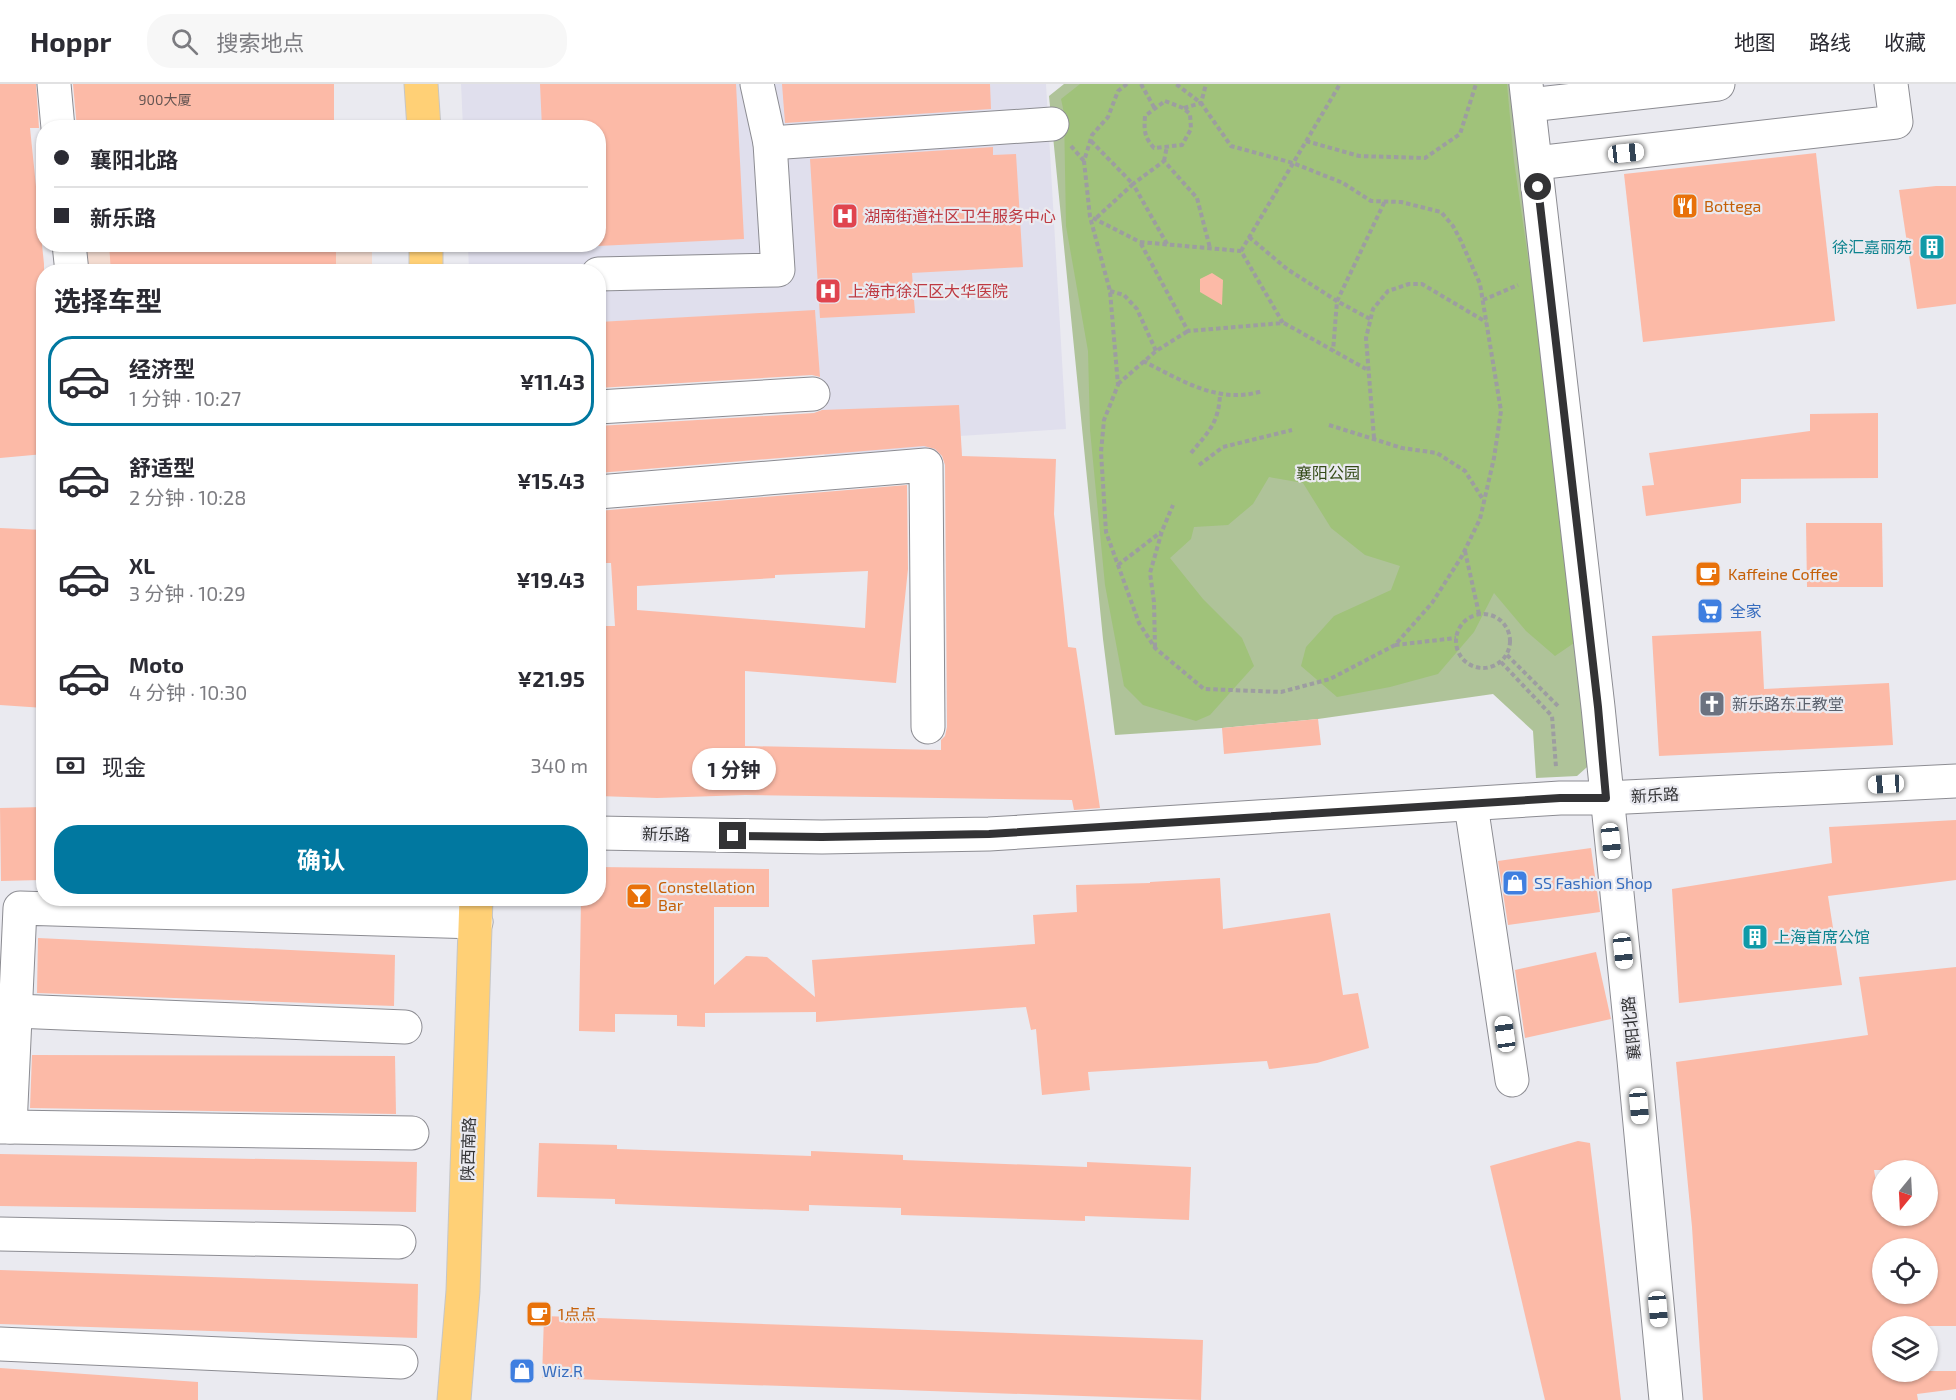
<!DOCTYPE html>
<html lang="zh">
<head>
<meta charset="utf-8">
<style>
  :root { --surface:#fff; --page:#f7f7f7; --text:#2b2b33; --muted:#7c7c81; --line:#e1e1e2; --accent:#0178a0 }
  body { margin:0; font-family:"Exo 2","Noto Sans SC",sans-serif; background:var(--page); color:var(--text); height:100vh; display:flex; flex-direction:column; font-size:22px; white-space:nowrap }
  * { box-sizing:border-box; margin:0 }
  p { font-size:20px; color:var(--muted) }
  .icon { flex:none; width:33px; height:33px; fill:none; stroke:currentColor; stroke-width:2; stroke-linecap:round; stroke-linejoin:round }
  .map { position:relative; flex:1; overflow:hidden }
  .side { position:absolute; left:36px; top:180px; width:570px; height:642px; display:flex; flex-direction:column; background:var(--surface); border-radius:24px; box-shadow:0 2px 4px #0004 }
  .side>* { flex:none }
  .banner { position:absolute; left:36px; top:36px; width:570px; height:132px; border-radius:24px; box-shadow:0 2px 4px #0004; display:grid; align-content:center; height:132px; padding:0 18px; background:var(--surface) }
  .needle { width:39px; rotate:198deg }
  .fabs { position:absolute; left:1872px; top:1076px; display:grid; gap:12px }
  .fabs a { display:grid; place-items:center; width:66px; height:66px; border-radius:50%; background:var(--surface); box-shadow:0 2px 4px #0004; font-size:30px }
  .end { position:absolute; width:27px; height:27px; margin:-14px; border:8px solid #333335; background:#fff; box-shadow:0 0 0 3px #fff }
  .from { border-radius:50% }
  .bubble { position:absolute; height:42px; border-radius:21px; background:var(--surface); box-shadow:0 2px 4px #0004; font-size:20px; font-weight:700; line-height:42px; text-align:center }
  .car { position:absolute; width:18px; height:36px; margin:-18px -9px; border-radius:8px; box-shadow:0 0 4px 2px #0007; background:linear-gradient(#fff 24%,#345 0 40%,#fff 0 76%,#345 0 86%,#fff 0) }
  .banner b { display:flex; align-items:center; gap:21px; height:57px; font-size:22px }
  .banner b+b { border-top:2px solid var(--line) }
  .banner i { width:15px; height:15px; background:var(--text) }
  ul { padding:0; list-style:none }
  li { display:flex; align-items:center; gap:18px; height:90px; margin:0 12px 9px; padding:0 6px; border:3px solid transparent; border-radius:24px }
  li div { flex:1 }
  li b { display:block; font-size:22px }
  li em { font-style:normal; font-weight:700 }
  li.selected { border-color:var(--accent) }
  li>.icon { width:54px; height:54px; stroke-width:1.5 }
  h2 { padding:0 18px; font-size:27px; line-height:72px }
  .pay { display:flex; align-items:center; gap:15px; height:66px; padding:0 18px; font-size:22px }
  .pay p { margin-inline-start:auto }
  .primary-button { display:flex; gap:12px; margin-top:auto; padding:12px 18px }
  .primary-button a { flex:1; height:69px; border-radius:24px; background:var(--accent); color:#fff; font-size:24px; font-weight:700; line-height:69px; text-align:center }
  header { display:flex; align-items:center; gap:36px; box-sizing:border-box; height:84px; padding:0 30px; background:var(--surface); border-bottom:2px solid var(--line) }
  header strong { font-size:28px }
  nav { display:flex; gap:33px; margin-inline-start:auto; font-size:21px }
  .search { width:420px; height:54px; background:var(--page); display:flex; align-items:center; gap:15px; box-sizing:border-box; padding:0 21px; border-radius:24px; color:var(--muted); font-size:22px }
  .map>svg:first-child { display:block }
  .commercial { fill:#f3dbd0 }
  .built { fill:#e0dfed }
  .green { fill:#afc399 }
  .forest { fill:#a0c27a }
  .building { fill:#fcbaa7; fill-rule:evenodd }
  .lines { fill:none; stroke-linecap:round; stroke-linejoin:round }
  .minor-casing { stroke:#8c8c92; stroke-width:35 }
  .major-casing { stroke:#c6c6c6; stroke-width:35 }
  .path { stroke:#9d9da1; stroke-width:4; stroke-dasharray:4.5 3; stroke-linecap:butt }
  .minor { stroke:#fff; stroke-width:33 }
  .major { stroke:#ffd076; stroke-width:33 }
  .route { stroke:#333335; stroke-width:8 }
  .labels { text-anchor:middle; stroke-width:4.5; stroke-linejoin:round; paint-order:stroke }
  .number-label { font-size:14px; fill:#655552 }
  .food-label { font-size:16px; fill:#c56008; stroke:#eaeaf0; text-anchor:start }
  .health-label { font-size:16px; fill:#be3a42; stroke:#eaeaf0; text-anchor:start }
  .culture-label { font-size:16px; fill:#0d838f; stroke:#eaeaf0; text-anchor:end }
  .park-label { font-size:16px; fill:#354b18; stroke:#eaeaf0 }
  .shop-label { font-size:16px; fill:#366cbe; stroke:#eaeaf0; text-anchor:start }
  .worship-label { font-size:16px; fill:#5b616d; stroke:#eaeaf0; text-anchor:start }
  .street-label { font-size:16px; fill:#333335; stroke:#eaeaf0 }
</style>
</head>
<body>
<header>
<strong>Hoppr</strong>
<div class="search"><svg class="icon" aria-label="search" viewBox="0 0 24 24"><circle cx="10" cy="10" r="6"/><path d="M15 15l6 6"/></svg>搜索地点</div>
<nav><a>地图</a><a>路线</a><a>收藏</a></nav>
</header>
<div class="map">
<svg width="1956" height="1316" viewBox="0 0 1956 1316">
  <rect width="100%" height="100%" fill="#eaeaf0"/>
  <path class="commercial" d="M 83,161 L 372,161 L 372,187 L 86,187 Z"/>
  <path class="built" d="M 461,0 L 1046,0 L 1066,345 L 960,352 L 962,370 L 825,378 L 815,227 L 599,238 L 598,188 L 469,187 L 468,161 L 598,160 L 598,44 L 463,43 Z"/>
  <path class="green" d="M 1064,0 L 1518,0 L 1595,676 L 1577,692 L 1536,694 L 1533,647 L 1493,610 L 1318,635 L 1222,644 L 1115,651 L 1103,555 L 1049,12 Z"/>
  <path class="forest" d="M 1080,0 L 1507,0 L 1514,77 L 1549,319 L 1574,559 L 1555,572 L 1526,547 L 1494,509 L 1474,548 L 1438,590 L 1390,603 L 1337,613 L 1301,582 L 1306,563 L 1334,532 L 1391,506 L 1400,482 L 1365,471 L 1331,444 L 1303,399 L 1269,393 L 1253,420 L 1228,441 L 1194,443 L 1191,455 L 1170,474 L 1203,515 L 1242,554 L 1254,582 L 1210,631 L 1196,637 L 1143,621 L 1124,602 L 1105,501 L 1090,346 L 1088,267 L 1066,142 L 1064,29 L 1061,15 Z"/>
  <g class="building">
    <path d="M 0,0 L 36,0 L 39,44 L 30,44 L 44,180 L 44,370 L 0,374 Z"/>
    <path d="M 73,0 L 334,0 L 334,44 L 77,44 Z"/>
    <path d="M 540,0 L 736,0 L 744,155 L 598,162 L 598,44 L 542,44 Z"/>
    <path d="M 782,0 L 990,0 L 991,25 L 785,39 Z"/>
    <path d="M 993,63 L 993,71 L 1016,70 L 1023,183 L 912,189 L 915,229 L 820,234 L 810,75 Z"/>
    <path d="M 1816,69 L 1835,237 L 1643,258 L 1624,90 Z"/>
    <path d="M 1936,102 L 1956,102 L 1956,220 L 1917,225 L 1899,106 Z"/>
    <path d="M 109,160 L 336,160 L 336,188 L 111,188 Z"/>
    <path d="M 1212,189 L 1223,196 L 1222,221 L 1200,208 L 1200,195 Z"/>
    <path d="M 815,226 L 820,293 L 812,291 L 598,304 L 598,238 Z"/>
    <path d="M 959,321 L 962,372 L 1056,375 L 1054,430 L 1068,563 L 1076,564 L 1100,724 L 1074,726 L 1072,716 L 745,711 L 657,714 L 598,712 L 598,542 L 615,542 L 611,479 L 598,479 L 598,427 L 907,401 L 908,485 L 896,599 L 745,587 L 745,662 L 941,666 L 941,656 L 945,652 L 947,643 L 945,381 L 942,372 L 935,365 L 924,362 L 598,389 L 598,342 L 814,329 L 822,326 ZM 868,487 L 865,544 L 637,526 L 637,502 L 775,494 L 775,491 Z"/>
    <path d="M 1878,329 L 1878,394 L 1741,395 L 1741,419 L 1646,432 L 1642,402 L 1654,401 L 1649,369 L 1810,347 L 1810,330 Z"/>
    <path d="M 1806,439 L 1882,439 L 1883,503 L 1807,503 Z"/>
    <path d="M 0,444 L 44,446 L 44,624 L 0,621 Z"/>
    <path d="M 1761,547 L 1764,605 L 1889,599 L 1893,661 L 1659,672 L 1652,552 Z"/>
    <path d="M 1318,635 L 1321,661 L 1224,670 L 1222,644 Z"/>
    <path d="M 44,723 L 44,778 L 41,778 L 41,796 L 1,797 L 0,724 Z"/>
    <path d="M 1956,736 L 1956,796 L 1828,812 L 1842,901 L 1679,919 L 1672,805 L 1832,779 L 1829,743 Z"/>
    <path d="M 1591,764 L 1600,828 L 1508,841 L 1498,777 Z"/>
    <path d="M 598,783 L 769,785 L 769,823 L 714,823 L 714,901 L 746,872 L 767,873 L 815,913 L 812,876 L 1035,860 L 1033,831 L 1077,828 L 1076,801 L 1150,799 L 1150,798 L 1220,794 L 1223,845 L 1330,829 L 1343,911 L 1358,909 L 1369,964 L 1317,979 L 1269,985 L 1267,977 L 1088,988 L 1090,1006 L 1042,1011 L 1036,945 L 1031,946 L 1026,923 L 816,938 L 816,928 L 705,929 L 705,943 L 677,942 L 677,931 L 615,930 L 615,948 L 579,947 L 581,814 L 598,814 Z"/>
    <path d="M 38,854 L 395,871 L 394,922 L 37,909 Z"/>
    <path d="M 1596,868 L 1611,935 L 1525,954 L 1515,886 Z"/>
    <path d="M 1956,883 L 1956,1242 L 1882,1242 L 1882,1287 L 1956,1287 L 1956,1305 L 1917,1310 L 1918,1316 L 1703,1316 L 1692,1143 L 1676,978 L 1868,951 L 1859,893 ZM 1874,1086 L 1928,1086 L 1928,1131 L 1882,1131 ZM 1882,1164 L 1928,1164 L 1928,1209 L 1882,1209 Z"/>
    <path d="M 32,971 L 395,972 L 396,1030 L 30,1024 Z"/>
    <path d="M 1578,1057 L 1590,1059 L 1621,1316 L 1545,1316 L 1490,1082 Z"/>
    <path d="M 539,1059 L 617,1061 L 617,1065 L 811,1072 L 811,1067 L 903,1071 L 903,1076 L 1087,1083 L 1087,1078 L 1191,1083 L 1189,1136 L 1085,1132 L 1085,1137 L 901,1131 L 901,1124 L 809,1121 L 809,1127 L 615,1120 L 615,1115 L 537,1113 Z"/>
    <path d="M 0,1070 L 417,1078 L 416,1128 L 0,1122 Z"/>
    <path d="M 0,1186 L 418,1200 L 417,1254 L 0,1240 Z"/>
    <path d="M 544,1232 L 1203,1256 L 1201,1316 L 542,1294 Z"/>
    <path d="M 0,1284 L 198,1298 L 198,1316 L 0,1316 Z"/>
  </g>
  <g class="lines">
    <g class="minor-casing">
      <g id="minor">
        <path d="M 54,0 L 58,44"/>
        <path d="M 757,0 L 770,59 L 1052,40"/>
        <path d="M 1526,0 L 1598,623 L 1634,976 L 1666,1316"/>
        <path d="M 1529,21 L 1718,0"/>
        <path d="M 1536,79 L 1896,38 L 1891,0"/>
        <path d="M 69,160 L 72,188"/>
        <path d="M 598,190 L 778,186 L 770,59"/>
        <path d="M 598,323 L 813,310"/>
        <path d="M 598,408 L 926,381 L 928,643"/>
        <path d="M 1471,721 L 1512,996"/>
        <path d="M 598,749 L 822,753 L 989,750 L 1560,714 L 1606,714 L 1956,697"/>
        <path d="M 15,927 L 405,943"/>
        <path d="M 0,1043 L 10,1043 L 20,824 L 476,838"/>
        <path d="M 10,1043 L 412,1049"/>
        <path d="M 0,1150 L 399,1158"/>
        <path d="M 0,1260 L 401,1278"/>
      </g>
    </g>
    <g class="major-casing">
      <g id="major">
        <path d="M 421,0 L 424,44"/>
        <path d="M 426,160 L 426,188"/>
        <path d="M 454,1316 L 463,1207 L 476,814"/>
      </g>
    </g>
    <g class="path">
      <path d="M 1127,0 L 1118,7 L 1108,33 L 1092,51 L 1084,77 L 1090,133 L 1110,207 L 1118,301 L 1104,336 L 1101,368 L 1106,448 L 1139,539 L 1155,564 L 1204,605 L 1281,608 L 1330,595 L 1395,561 L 1432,519 L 1462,472 L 1480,435 L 1494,374 L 1501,327 L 1480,200 L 1461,157 L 1453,142 L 1441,128 L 1401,118 L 1371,117 L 1343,99 L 1293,79 L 1231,62 L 1201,19 L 1176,0"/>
      <path d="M 1141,0 L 1155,25"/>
      <path d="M 1165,17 L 1183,24 L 1190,30 L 1191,45 L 1182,61 L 1154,64 C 1144,53 1144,46 1145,32 Z"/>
      <path d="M 1184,24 L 1201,19 L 1206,0"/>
      <path d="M 1091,57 L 1133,100 L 1095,135"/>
      <path d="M 1306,57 L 1359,72 L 1425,74 L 1460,50 L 1476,0"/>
      <path d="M 1071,62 L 1084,77"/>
      <path d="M 1164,77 L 1167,62"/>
      <path d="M 1093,134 L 1140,158"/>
      <path d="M 1249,153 L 1287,185 L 1337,217 L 1333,267"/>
      <path d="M 1140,158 L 1241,167 L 1283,239 L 1188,247 Z"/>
      <path d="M 1167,160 L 1133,100 L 1164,77 L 1197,114 L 1210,164"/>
      <path d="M 1241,167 L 1340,0"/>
      <path d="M 1110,207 L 1124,211 L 1137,225 L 1156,267"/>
      <path d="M 1483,216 L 1518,201"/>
      <path d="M 1370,235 L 1337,217 L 1385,117"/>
      <path d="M 1284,239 L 1366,285"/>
      <path d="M 1143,277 C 1181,296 1219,321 1262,307"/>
      <path d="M 1118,300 L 1156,267 L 1188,247"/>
      <path d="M 1329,341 L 1402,364 L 1437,369 L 1465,387 L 1484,417"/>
      <path d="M 1374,354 L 1366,254 L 1373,225 L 1388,207 L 1409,200 L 1422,200 L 1486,238"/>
      <path d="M 1191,369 C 1208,348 1219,339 1220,310"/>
      <path d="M 1199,381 L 1223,363 L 1292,346"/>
      <path d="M 1465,467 L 1479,530"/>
      <path d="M 1118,481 L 1161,448"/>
      <circle cx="1483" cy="557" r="27"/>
      <path d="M 1395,561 L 1456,554"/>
      <path d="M 1155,563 L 1154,518 L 1150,489 L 1162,447 L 1173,421"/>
      <path d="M 1507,571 L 1560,624"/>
      <path d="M 1501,578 L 1552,632 L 1556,683"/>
    </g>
    <use href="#minor" class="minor"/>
    <use href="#major" class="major"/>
  </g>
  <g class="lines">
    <path class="route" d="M 733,752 L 822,753 L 989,750 L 1560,714 L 1606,714 L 1598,623 L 1538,103"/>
  </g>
  <defs>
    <g id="restaurant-square" transform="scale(1.35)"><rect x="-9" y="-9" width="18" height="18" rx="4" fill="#e8710a" stroke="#eaeaf0"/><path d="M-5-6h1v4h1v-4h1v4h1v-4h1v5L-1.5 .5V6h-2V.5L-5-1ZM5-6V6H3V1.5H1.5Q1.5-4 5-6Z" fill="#fff"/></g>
    <g id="hospital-square" transform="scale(1.35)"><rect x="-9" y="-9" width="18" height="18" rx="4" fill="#e0444e" stroke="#eaeaf0"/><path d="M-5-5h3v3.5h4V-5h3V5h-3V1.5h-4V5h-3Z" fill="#fff"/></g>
    <g id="building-square" transform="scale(1.35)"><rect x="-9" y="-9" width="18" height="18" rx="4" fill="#0f9aa8" stroke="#eaeaf0"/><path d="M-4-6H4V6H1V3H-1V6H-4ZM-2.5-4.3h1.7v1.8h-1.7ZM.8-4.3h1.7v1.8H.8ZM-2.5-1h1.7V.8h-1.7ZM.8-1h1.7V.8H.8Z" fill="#fff"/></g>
    <g id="cafe-square" transform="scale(1.35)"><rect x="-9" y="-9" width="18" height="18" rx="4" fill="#e8710a" stroke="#eaeaf0"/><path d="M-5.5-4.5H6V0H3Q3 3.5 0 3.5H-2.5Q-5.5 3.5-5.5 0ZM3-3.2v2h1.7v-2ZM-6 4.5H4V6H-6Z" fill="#fff"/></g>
    <g id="supermarket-square" transform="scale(1.35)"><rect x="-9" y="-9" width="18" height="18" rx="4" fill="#3f7fe0" stroke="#eaeaf0"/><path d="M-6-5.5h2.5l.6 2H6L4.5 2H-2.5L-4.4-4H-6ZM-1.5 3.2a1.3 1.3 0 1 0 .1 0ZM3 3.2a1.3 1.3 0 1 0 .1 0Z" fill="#fff"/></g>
    <g id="church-square" transform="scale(1.35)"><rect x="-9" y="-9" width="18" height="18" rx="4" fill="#6b7280" stroke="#eaeaf0"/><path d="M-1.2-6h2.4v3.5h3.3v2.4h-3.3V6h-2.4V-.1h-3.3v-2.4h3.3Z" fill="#fff"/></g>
    <g id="shop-square" transform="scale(1.35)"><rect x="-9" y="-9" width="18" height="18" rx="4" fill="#3f7fe0" stroke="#eaeaf0"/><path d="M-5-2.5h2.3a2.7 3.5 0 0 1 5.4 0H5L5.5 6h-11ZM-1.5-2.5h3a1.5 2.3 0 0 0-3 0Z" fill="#fff"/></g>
    <g id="bar-square" transform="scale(1.35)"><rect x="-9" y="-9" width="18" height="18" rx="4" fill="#e8710a" stroke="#eaeaf0"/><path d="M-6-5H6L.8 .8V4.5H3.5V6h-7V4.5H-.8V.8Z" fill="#fff"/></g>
  </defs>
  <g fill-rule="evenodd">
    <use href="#restaurant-square" x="1685" y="122"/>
    <use href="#hospital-square" x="845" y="132"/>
    <use href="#building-square" x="1932" y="163"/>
    <use href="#hospital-square" x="828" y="207"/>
    <use href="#cafe-square" x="1708" y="490"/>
    <use href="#supermarket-square" x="1710" y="527"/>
    <use href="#church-square" x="1712" y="620"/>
    <use href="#shop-square" x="1515" y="799"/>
    <use href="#bar-square" x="639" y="812"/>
    <use href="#building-square" x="1755" y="853"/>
    <use href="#cafe-square" x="539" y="1230"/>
    <use href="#shop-square" x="522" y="1287"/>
  </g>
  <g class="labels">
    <g class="number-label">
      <text x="165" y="21">900大厦</text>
    </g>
    <g class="food-label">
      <text x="1704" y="128">Bottega</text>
      <text x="1728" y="496">Kaffeine Coffee</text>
      <text x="658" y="809">Constellation<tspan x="658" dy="18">Bar</tspan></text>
      <text x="558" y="1236">1点点</text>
    </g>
    <g class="health-label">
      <text x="864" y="138">湖南街道社区卫生服务中心</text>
      <text x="848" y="213">上海市徐汇区大华医院</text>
    </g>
    <g class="culture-label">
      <text x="1912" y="169">徐汇嘉丽苑</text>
      <text x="1774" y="859" text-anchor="start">上海首席公馆</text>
    </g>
    <g class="park-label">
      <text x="1328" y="395">襄阳公园</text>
    </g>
    <g class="shop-label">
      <text x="1730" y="533">全家</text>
      <text x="1534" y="805">SS Fashion Shop</text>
      <text x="542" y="1293">Wiz.R</text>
    </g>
    <g class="worship-label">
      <text x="1732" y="626">新乐路东正教堂</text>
    </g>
    <g class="street-label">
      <text transform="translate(1655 711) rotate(-3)" y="6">新乐路</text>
      <text transform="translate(666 750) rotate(1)" y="6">新乐路</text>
      <text transform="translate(1631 944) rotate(-96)" y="6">襄阳北路</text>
      <text transform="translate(468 1065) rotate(-88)" y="6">陕西南路</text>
    </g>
  </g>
</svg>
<div class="fabs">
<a><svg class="needle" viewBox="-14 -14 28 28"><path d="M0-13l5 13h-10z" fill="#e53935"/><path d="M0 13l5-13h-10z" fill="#7c7c81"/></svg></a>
<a><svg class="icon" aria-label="locate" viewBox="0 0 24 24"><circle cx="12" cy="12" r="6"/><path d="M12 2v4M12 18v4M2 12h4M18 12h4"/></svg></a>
<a><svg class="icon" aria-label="layers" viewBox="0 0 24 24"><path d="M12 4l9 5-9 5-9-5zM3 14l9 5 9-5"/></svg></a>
</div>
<i class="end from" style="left:1538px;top:103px"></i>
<i class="end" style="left:733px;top:752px"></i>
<div class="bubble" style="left:692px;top:664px;width:84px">1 分钟</div>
<i class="car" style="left:1626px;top:69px;rotate:84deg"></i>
<i class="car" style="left:1886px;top:700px;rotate:267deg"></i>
<i class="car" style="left:1611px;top:757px;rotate:174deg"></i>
<i class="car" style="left:1623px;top:867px;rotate:174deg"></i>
<i class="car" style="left:1505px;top:950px;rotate:352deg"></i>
<i class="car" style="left:1639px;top:1022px;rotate:175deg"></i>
<i class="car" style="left:1658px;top:1225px;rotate:175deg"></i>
<div class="banner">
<b><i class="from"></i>襄阳北路</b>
<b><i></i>新乐路</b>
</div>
<section class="side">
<h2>选择车型</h2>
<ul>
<li class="selected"><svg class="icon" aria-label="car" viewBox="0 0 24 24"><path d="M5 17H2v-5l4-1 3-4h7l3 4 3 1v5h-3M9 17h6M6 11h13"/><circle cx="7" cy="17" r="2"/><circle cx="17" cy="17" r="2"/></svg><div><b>经济型</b><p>1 分钟 · 10:27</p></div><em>¥11.43</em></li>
<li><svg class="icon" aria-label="car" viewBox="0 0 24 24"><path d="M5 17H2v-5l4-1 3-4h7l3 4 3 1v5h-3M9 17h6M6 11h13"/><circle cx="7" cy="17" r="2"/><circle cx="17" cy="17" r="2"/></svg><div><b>舒适型</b><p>2 分钟 · 10:28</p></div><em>¥15.43</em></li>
<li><svg class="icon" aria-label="car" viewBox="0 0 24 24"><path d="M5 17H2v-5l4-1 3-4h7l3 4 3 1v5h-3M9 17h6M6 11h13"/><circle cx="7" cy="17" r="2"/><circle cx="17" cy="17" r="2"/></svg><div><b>XL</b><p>3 分钟 · 10:29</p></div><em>¥19.43</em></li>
<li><svg class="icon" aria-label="car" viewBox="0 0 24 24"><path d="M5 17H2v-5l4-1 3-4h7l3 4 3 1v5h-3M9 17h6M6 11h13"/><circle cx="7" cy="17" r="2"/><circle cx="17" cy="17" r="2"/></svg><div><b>Moto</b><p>4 分钟 · 10:30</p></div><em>¥21.95</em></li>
</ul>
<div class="pay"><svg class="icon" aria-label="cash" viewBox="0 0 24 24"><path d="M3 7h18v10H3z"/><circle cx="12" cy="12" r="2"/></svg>现金<p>340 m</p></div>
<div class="primary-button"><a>确认</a></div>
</section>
</div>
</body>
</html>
